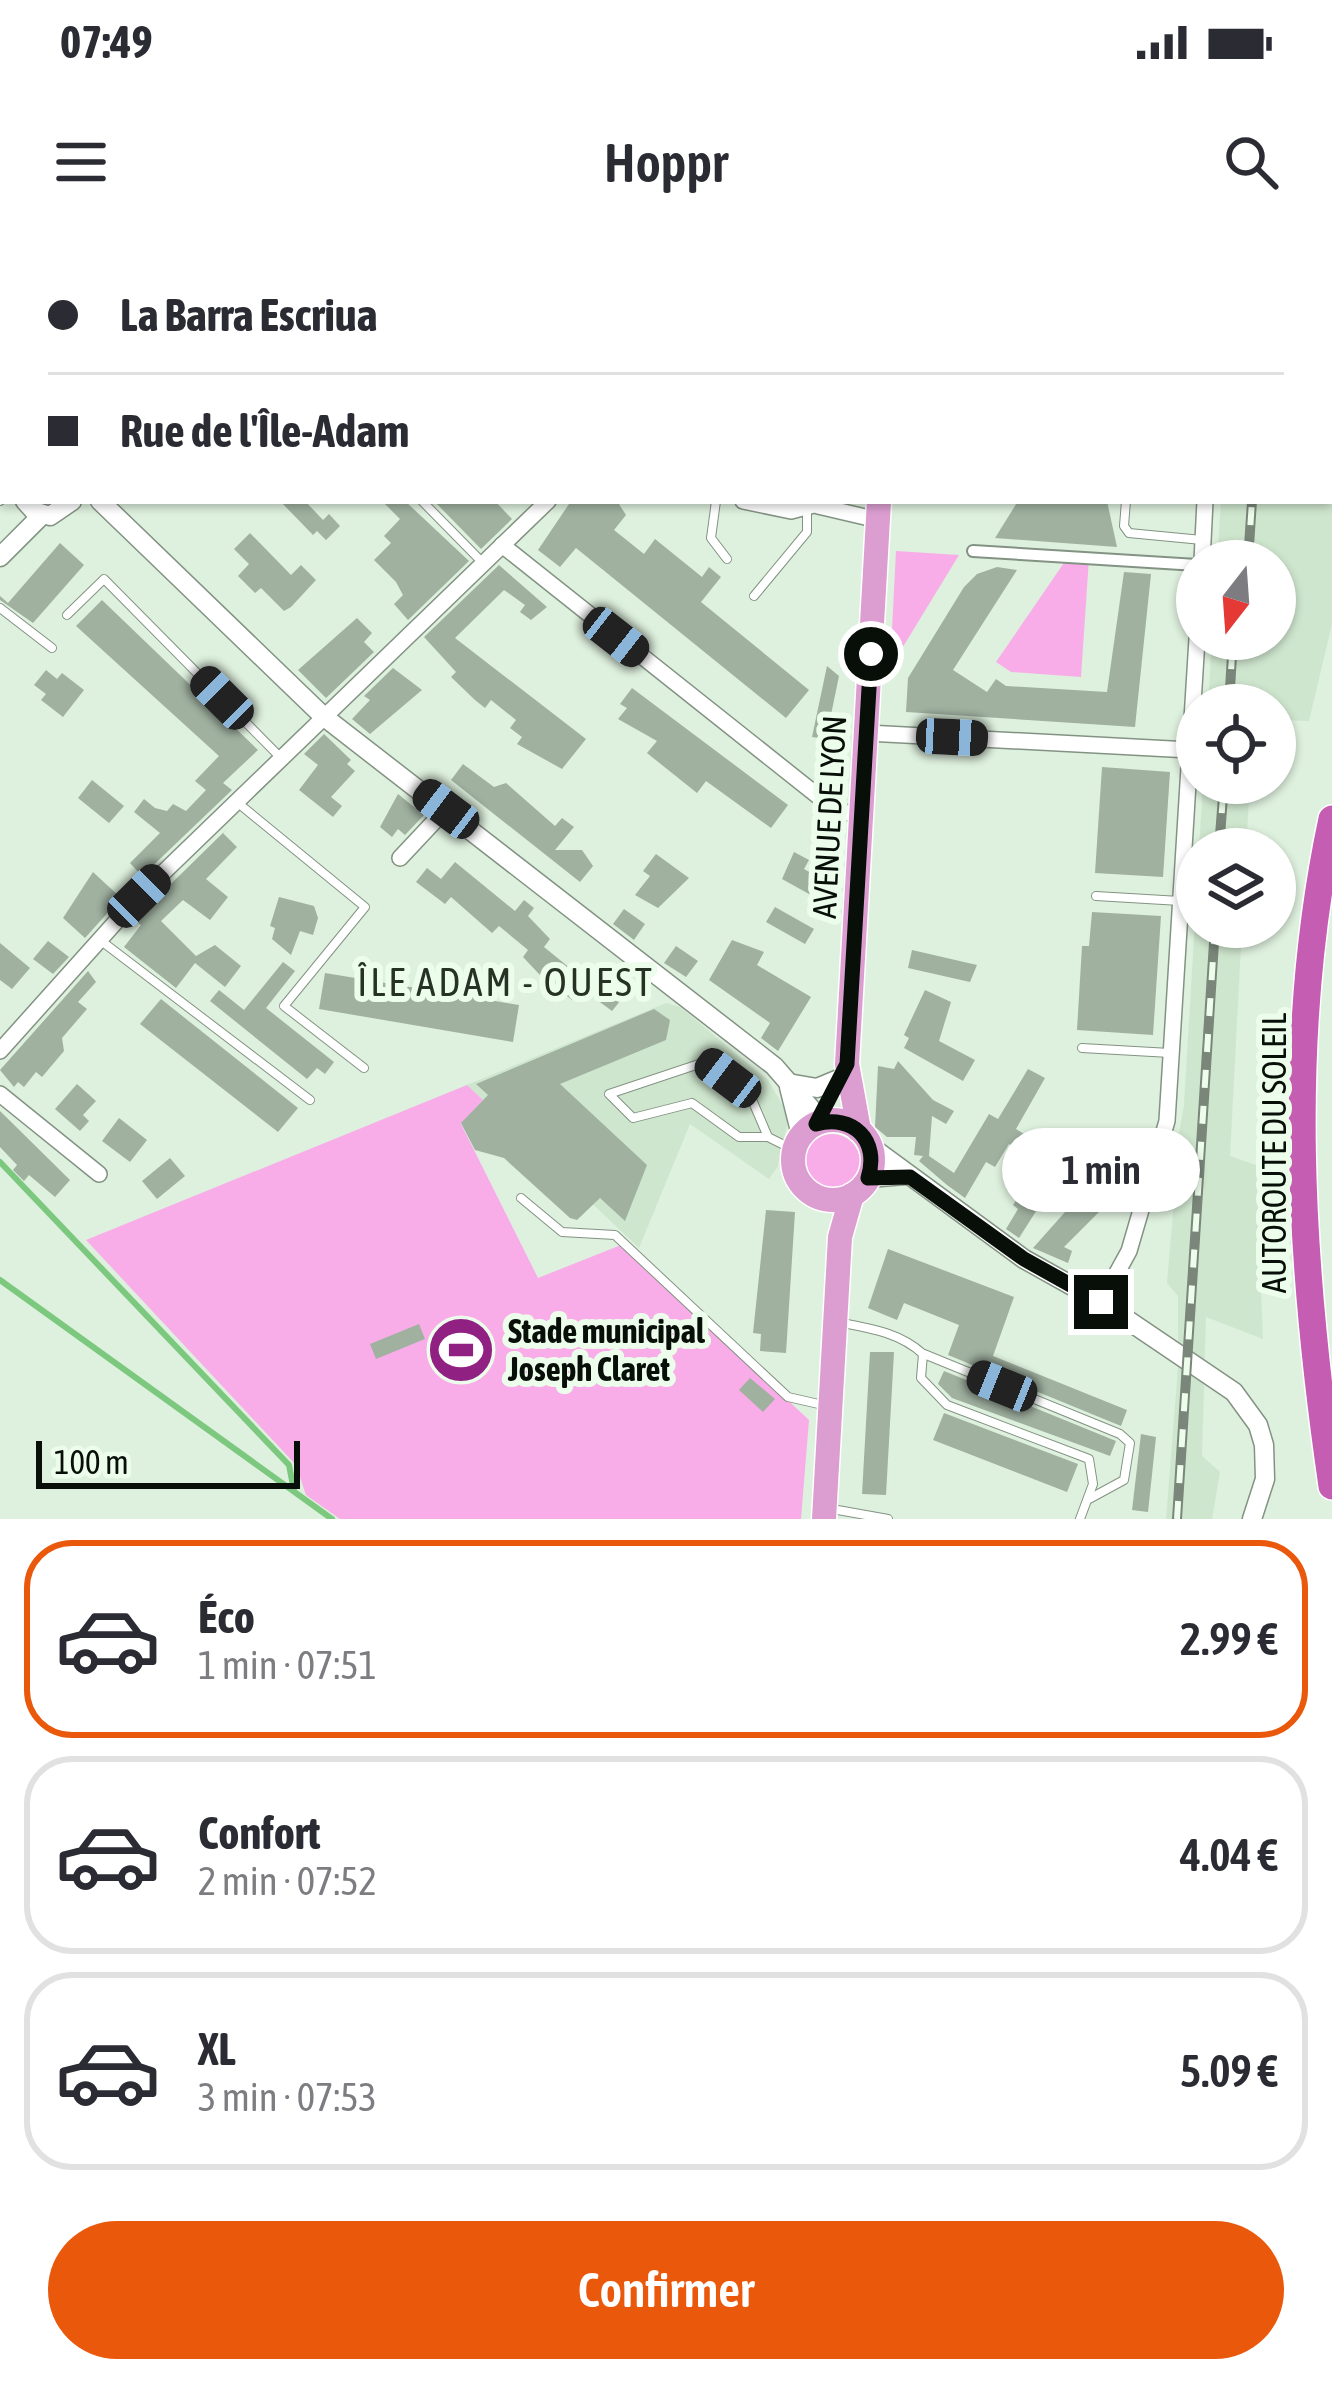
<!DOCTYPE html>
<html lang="fr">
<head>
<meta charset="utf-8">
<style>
  :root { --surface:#fff; --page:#f2f2f3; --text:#2b2b33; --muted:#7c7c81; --line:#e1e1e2; --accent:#ea580c }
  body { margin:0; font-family:"Asap Condensed",sans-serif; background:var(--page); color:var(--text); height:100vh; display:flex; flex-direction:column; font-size:45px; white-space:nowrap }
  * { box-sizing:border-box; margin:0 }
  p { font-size:39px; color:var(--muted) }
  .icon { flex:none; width:66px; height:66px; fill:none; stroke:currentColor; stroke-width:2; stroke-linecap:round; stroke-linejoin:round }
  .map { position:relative; height:1279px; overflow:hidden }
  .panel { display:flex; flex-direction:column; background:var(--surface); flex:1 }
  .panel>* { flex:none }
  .guide { position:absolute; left:0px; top:0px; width:1332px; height:264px; box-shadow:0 3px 9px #0004; display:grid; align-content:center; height:264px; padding:0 48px; background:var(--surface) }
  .needle { width:78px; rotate:197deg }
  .buttons { position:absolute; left:1176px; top:300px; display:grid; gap:24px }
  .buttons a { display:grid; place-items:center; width:120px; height:120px; border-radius:50%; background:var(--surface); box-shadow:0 3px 9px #0004; font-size:60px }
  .scale { position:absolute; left:36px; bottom:30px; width:264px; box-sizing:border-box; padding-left:12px; border:6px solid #080e08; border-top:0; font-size:33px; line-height:42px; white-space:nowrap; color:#080e08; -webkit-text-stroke:9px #ecfdeb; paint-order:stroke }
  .end { position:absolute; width:54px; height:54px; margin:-27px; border:15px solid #080e08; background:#fff; box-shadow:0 0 0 6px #fff }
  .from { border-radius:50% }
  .bubble { position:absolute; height:84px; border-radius:42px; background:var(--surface); box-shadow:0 3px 9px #0004; font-size:39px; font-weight:600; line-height:84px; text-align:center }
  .car { position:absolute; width:36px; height:72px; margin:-36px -18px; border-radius:15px; box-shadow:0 0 9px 3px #0007; background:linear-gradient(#222 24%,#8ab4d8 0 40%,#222 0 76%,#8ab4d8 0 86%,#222 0) }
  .guide b { display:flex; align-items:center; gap:42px; height:114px; font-size:45px }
  .guide b+b { border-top:3px solid var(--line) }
  .guide i { width:30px; height:30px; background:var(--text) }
  ul { padding:21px 0 0; list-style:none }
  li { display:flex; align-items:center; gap:36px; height:198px; margin:0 24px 18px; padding:0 24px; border:6px solid var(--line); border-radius:48px }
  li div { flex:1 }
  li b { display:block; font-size:45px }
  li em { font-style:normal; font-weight:600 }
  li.current { border-color:var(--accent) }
  li>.icon { width:108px; height:108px; stroke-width:1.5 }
  .button { display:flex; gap:24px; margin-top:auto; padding:24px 48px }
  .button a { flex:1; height:138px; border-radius:72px; background:var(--accent); color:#fff; font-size:48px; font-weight:600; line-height:138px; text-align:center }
  .status { display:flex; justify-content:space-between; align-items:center; height:84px; padding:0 60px; background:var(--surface); direction:ltr }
  .status svg { height:33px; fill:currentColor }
  header { display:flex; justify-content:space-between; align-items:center; height:156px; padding:0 48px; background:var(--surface); font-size:54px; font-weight:600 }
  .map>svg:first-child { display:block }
  .built { fill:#cfe6ce }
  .green { fill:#f8ade8 }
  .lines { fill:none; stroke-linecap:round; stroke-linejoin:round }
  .stream { stroke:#7cc87e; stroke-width:6 }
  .building { fill:#a0b1a0 }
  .service-casing { stroke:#839383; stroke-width:10 }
  .pedestrian-casing { stroke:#839383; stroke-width:14 }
  .minor-casing { stroke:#839383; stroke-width:18 }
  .tertiary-casing { stroke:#839383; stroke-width:21 }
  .primary-casing { stroke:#fff; stroke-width:27 }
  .motorway-casing { stroke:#fff; stroke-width:30 }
  .service { stroke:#fff; stroke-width:8 }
  .pedestrian { stroke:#fff; stroke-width:10 }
  .minor { stroke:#fff; stroke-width:15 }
  .tertiary { stroke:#fff; stroke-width:18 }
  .primary { stroke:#dc9ed1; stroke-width:24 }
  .motorway { stroke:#c55db3; stroke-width:27 }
  .rail-casing { stroke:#7a867a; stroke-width:10 }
  .rail { stroke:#ecfdeb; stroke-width:6; stroke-dasharray:18; stroke-linecap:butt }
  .route { stroke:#080e08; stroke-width:15 }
  .labels { text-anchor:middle; stroke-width:12; stroke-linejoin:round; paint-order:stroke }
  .street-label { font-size:33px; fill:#080e08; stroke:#ecfdeb }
  .poi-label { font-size:33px; font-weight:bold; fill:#080e08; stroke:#ecfdeb; text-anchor:start }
  .quarter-label { font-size:39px; letter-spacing:3px; fill:#253224; stroke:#ecfdeb }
</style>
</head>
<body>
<div class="status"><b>07:49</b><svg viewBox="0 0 49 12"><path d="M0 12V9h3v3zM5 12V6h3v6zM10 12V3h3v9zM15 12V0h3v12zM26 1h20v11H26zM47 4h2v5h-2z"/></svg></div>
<header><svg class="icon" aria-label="menu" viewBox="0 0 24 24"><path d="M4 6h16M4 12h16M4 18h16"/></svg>Hoppr<svg class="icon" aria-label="search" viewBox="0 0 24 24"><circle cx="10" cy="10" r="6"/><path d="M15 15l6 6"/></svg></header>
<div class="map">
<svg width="1332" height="1279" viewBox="0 0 1332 1279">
  <rect width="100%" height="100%" fill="#def0de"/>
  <g class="built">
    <path d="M 1233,0 L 1332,0 L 1332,384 L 1309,481 L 1275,480 L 1275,465 L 1208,465 L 1212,399 L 1275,399 L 1275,321 L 1217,321 L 1221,261 L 1329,261 L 1329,3 Z"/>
    <path d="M 1203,543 L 1250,543 L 1246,609 L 1199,609 Z"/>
    <path d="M 1197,647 L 1197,687 L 1242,687 L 1230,916 L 1256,925 L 1263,1099 L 1206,1077 L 1202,1216 L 1220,1232 L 1212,1279 L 1166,1279 L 1178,1127 L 1178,1056 L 1167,1043 L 1174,961 L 1168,954 L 1184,865 Z"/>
    <path d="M 666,763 L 680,767 L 768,840 L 787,873 L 787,886 L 778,926 L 769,939 L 690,884 L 639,1008 L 467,845 Z"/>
  </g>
  <g class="green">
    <path d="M 896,311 L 959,315 L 890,428 Z"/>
    <path d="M 1068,317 L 1089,318 L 1081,437 L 1011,432 L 996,422 Z"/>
    <path d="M 467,845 L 483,860 L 461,884 L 538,1038 L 621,1005 L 809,1180 L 801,1279 L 340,1279 L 306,1255 L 296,1225 L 86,1000 Z"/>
    <circle cx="832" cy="922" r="28"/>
  </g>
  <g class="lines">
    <g class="stream">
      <path d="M 0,922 L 289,1225 L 294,1251"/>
      <path d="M 0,1040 L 332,1279"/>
    </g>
  </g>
  <g class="building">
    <path d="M 280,261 L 305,261 L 323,280 L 329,274 L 340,286 L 326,300 L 317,291 L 313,295 Z"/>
    <path d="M 382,261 L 405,261 L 469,321 L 408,380 L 394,364 L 403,355 L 396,342 L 374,320 L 391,303 L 384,296 L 400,279 Z"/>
    <path d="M 434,261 L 495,261 L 512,279 L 481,309 Z"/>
    <path d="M 571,261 L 617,261 L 626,275 L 614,290 L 644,314 L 655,299 L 702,337 L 709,327 L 721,337 L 701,362 L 809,450 L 786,478 L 576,308 L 560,327 L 538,310 Z"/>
    <path d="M 1018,261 L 1107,261 L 1117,307 L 995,298 Z"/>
    <path d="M 250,293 L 291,335 L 301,325 L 316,340 L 291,367 L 284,371 L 261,348 L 255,353 L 238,336 L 249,324 L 234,309 Z"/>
    <path d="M 60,303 L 84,325 L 33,383 L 0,360 L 0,356 L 8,363 Z"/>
    <path d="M 499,325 L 547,367 L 531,380 L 520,372 L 525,365 L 504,350 L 455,398 L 586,499 L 562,529 L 517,504 L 522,497 L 510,488 L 516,480 L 491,460 L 485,468 L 475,460 L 451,437 L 456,432 L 424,397 Z"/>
    <path d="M 997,327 L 1017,330 L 953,430 L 987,452 L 996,439 L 1006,446 L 1107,452 L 1124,332 L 1151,334 L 1135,487 L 906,472 L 908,438 L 964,347 L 977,334 Z"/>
    <path d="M 102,360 L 258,510 L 223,543 L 232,550 L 142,636 L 130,623 L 160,593 L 134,572 L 144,559 L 155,568 L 167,571 L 173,564 L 186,571 L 206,550 L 195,541 L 219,516 L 76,386 Z"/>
    <path d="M 357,378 L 372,393 L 364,402 L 374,412 L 326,458 L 298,430 Z"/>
    <path d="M 827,426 L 839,436 L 826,499 L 812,497 Z"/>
    <path d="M 393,428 L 422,450 L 370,494 L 352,479 L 370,460 L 364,456 Z"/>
    <path d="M 46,430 L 57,439 L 62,433 L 84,450 L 63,477 L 41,460 L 46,454 L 34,445 Z"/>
    <path d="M 632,448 L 788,565 L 771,588 L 706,541 L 697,553 L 647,513 L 657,501 L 618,479 L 627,468 L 620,464 Z"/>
    <path d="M 324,494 L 351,520 L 347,524 L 355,531 L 331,557 L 342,566 L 333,577 L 299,550 L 318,525 L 304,514 Z"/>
    <path d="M 463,524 L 494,547 L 506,543 L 555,586 L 562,578 L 574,587 L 555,610 L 582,610 L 593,626 L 580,642 L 451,540 Z"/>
    <path d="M 1102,527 L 1170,532 L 1163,637 L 1095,633 Z"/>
    <path d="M 92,540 L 124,566 L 109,583 L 78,558 Z"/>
    <path d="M 398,554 L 424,575 L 405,595 L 398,589 L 392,597 L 380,587 Z"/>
    <path d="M 228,588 L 223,593 L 237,607 L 206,639 L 228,657 L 210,680 L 183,660 L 161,681 L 196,716 L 215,705 L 241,726 L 225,747 L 195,723 L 176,748 L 124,707 L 141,685 L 134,680 Z"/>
    <path d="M 794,612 L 809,620 L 804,629 L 818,637 L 809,654 L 782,639 Z"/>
    <path d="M 656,614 L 689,638 L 658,668 L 635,655 L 650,636 L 643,631 Z"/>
    <path d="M 455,622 L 515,671 L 524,660 L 534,668 L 528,676 L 550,699 L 544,707 L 576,733 L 571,738 L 582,747 L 572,760 L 539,734 L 523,717 L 528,710 L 499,686 L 492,693 L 451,657 L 445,664 L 416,642 L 427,628 L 441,639 Z"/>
    <path d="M 93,632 L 121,658 L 85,698 L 63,678 Z"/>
    <path d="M 279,657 L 314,666 L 318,678 L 313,695 L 300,691 L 291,715 L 272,699 L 275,688 L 270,686 Z"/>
    <path d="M 775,667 L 814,689 L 805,704 L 766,682 Z"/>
    <path d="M 624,669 L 645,684 L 634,700 L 613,684 Z"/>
    <path d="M 1092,672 L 1161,676 L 1153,795 L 1077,790 L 1082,706 L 1089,706 Z"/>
    <path d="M 732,700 L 764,712 L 757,725 L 811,757 L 778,811 L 761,798 L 770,783 L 709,740 Z"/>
    <path d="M 48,701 L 69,717 L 53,734 L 33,719 Z"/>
    <path d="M 0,703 L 30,728 L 12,749 L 0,740 Z"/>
    <path d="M 676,706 L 698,721 L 686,737 L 664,723 Z"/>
    <path d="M 912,710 L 977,725 L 970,742 L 908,728 Z"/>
    <path d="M 283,722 L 295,731 L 266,768 L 334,822 L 325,834 L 317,828 L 307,839 L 210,761 L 219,750 L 244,770 Z"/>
    <path d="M 613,730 L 633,745 L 612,771 L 593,757 Z"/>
    <path d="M 88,731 L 96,742 L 78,762 L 87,769 L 62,798 L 64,811 L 42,837 L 36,832 L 24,847 L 18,842 L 14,847 L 0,830 Z"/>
    <path d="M 325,733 L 519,765 L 513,802 L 319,769 Z"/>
    <path d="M 925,750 L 951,762 L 939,801 L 975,820 L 963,841 L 904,808 L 909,798 L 904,795 Z"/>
    <path d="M 161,759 L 298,868 L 278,892 L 140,784 Z"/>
    <path d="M 654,769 L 670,780 L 666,800 L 560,844 L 647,925 L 625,981 L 600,958 L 577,980 L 570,978 L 504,918 L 475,910 L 461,883 L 488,855 L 476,844 Z"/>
    <path d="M 898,821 L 933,860 L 954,871 L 946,884 L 932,876 L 929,916 L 954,933 L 989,874 L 998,879 L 1028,829 L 1045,838 L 1016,889 L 1068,921 L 1019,998 L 1006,989 L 1018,969 L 1013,965 L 1040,923 L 1009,904 L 995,927 L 986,922 L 965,958 L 947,945 L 919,921 L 923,916 L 914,915 L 916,897 L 887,897 L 875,887 L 878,826 L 894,829 Z"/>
    <path d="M 77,844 L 96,861 L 83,875 L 89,881 L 80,891 L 55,869 Z"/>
    <path d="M 0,871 L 70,940 L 55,957 L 29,935 L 24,941 L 13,930 L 17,925 L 0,907 Z"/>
    <path d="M 119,878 L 147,900 L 130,922 L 102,901 Z"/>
    <path d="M 170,918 L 185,936 L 157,959 L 142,941 Z"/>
    <path d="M 1082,953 L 1101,970 L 1064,1007 L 1072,1011 L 1068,1023 L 1033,1008 Z"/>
    <path d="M 766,970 L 795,972 L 786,1113 L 760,1111 L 761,1094 L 753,1093 Z"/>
    <path d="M 888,1009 L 1014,1057 L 993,1116 L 1127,1170 L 1121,1186 L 948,1115 L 959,1085 L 904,1063 L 897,1080 L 868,1068 Z"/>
    <path d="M 419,1084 L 425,1099 L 376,1119 L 370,1104 Z"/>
    <path d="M 870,1112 L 894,1112 L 886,1255 L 862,1254 Z"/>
    <path d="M 944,1131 L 1116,1201 L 1110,1216 L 952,1158 L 938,1144 Z"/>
    <path d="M 750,1138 L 775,1159 L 763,1172 L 739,1150 Z"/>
    <path d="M 944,1173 L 1078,1224 L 1067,1252 L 933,1200 Z"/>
    <path d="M 1141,1194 L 1156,1197 L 1148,1272 L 1132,1270 Z"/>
  </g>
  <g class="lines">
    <g class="service-casing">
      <g id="service">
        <path d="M 662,0 L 665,3"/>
        <path d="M 172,3 L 174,0"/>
        <path d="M 534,3 L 536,0"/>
        <path d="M 0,222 L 3,224"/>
        <path d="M 0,261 L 3,259"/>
        <path d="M 422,261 L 482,322"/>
        <path d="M 716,261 L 711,298 L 727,319"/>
        <path d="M 1126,261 L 1124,286 L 1129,293 L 1202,300"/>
        <path d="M 754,356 L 807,292 L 807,269"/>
        <path d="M 0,368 L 52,408"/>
        <path d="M 67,375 L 104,339 L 280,517"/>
        <path d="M 238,563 L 365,667 L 284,766 L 364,828"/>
        <path d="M 1096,656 L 1180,661"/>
        <path d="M 100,700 L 310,860"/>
        <path d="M 1082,808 L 1170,813"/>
        <path d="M 768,897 L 739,897 L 692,863 L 633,878 L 609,854 L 705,822 L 750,855 L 768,897 L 794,910"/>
        <path d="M 521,958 L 562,992 L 615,995 L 788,1157 L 823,1165"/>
        <path d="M 837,1082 C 868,1088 899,1092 923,1114 L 921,1138 L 947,1165 L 1089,1219 L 1093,1244 L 1080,1279"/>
        <path d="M 924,1114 L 1120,1194 L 1130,1203 L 1124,1240 L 1089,1259"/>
        <path d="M 832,1269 L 888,1279"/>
      </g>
    </g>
    <g class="pedestrian-casing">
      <path id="pedestrian" d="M 973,311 L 1197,325"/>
    </g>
    <g class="minor-casing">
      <g id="minor">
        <path d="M 484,0 L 487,3"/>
        <path d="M 267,3 L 270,0"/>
        <path d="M 819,3 L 822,0"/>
        <path d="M 1225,3 L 1225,0"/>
        <path d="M 0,187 L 3,189"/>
        <path d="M 743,261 L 791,271 L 829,261"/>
        <path d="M 818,266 L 878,280"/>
        <path d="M 502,305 L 838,572 L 862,574"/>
        <path d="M 1202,321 L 1205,261"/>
        <path d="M 867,493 L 1190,510"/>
        <path d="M 400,618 L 446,569"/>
        <path d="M 0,811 L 139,656 L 548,261"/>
        <path d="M 0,854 L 99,934"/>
        <path d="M 1101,1062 L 1129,1011 L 1167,881 L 1197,399"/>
      </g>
    </g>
    <g class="tertiary-casing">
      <g id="tertiary">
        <path d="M 25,261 L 34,271 L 50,276 L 72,261"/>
        <path d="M 100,261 L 323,476 L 774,826 L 814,872 L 829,880"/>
        <path d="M 0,317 L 42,275"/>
        <path d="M 788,843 L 817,848 L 841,838"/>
        <path d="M 789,847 L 801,895"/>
        <path d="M 870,906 L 1024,1019 L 1101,1062 L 1234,1152 L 1258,1185 L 1264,1205 L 1265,1239 L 1252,1279"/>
        <path d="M 869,938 L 905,935"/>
      </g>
    </g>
    <g class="primary-casing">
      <g id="primary">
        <path d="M 892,3 L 892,0"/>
        <circle cx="833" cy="920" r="40"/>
        <path d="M 859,890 L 847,824 L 879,261"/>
        <path d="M 824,1279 L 840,997 L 852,955"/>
      </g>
    </g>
    <g class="motorway-casing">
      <path id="motorway" d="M 1332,579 C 1285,798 1300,1026 1332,1246"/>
    </g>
    <use href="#service" class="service"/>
    <use href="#pedestrian" class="pedestrian"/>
    <use href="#minor" class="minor"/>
    <use href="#tertiary" class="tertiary"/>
    <use href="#primary" class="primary"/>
    <use href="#motorway" class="motorway"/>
    <g class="rail-casing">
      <g id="rail">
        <path d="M 1268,3 L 1268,0"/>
        <path d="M 1248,321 L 1252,261"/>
        <path d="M 1229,465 L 1233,399"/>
        <path d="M 1219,609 L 1224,543"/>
        <path d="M 1177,1279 L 1215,687"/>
      </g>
    </g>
    <use href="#rail" class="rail"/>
  </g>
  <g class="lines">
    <path class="route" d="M 871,414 L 847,824 L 816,884 C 853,874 880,900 868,938 L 910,937 L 1024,1019 L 1101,1062"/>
  </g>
  <defs>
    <g id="stadium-disc" transform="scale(3.45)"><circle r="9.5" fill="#902081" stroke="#ecfdeb"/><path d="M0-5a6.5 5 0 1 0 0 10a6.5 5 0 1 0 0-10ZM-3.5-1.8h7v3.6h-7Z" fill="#fff"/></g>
  </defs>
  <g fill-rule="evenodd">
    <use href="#stadium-disc" x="461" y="1110"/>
  </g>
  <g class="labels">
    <g class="street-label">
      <text transform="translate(829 577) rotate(-87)" y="12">AVENUE DE LYON</text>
      <text transform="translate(1274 913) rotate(-90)" y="12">AUTOROUTE DU SOLEIL</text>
    </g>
    <g class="poi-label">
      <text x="508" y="1103">Stade municipal<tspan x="508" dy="38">Joseph Claret</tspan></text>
    </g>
    <g class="quarter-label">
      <text x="506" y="756">ÎLE ADAM - OUEST</text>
    </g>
  </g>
</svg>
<div class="buttons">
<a><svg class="needle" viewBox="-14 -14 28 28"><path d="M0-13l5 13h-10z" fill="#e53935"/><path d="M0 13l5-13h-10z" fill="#7c7c81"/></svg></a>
<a><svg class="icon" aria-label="locate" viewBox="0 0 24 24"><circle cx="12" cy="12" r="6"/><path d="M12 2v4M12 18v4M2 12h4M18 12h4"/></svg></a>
<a><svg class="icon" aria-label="layers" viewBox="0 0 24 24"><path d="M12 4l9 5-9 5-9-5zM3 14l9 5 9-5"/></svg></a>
</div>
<div class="scale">100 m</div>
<i class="end from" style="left:871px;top:414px"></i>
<i class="end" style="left:1101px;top:1062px"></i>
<div class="bubble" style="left:1002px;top:888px;width:198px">1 min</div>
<i class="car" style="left:616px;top:397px;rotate:128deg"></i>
<i class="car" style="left:222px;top:458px;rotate:315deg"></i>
<i class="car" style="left:952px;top:497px;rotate:93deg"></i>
<i class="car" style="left:446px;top:569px;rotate:307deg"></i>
<i class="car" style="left:139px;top:656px;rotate:45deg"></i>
<i class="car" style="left:728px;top:838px;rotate:307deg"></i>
<i class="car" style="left:1002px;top:1146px;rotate:292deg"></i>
<div class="guide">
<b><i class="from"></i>La Barra Escriua</b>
<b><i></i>Rue de l'Île-Adam</b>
</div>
</div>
<section class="panel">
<ul>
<li class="current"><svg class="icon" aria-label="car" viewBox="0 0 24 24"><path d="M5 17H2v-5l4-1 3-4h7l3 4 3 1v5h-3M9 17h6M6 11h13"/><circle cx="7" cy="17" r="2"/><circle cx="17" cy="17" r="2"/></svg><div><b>Éco</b><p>1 min · 07:51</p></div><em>2.99 €</em></li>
<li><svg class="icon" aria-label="car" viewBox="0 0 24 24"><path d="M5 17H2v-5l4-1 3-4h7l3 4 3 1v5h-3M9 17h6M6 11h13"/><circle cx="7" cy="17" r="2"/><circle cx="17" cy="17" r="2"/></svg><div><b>Confort</b><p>2 min · 07:52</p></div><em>4.04 €</em></li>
<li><svg class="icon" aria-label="car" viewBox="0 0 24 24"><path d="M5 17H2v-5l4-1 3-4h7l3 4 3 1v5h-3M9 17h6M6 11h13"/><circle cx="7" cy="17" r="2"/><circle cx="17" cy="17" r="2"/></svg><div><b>XL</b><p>3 min · 07:53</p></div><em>5.09 €</em></li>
</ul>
<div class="button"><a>Confirmer</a></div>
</section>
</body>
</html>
